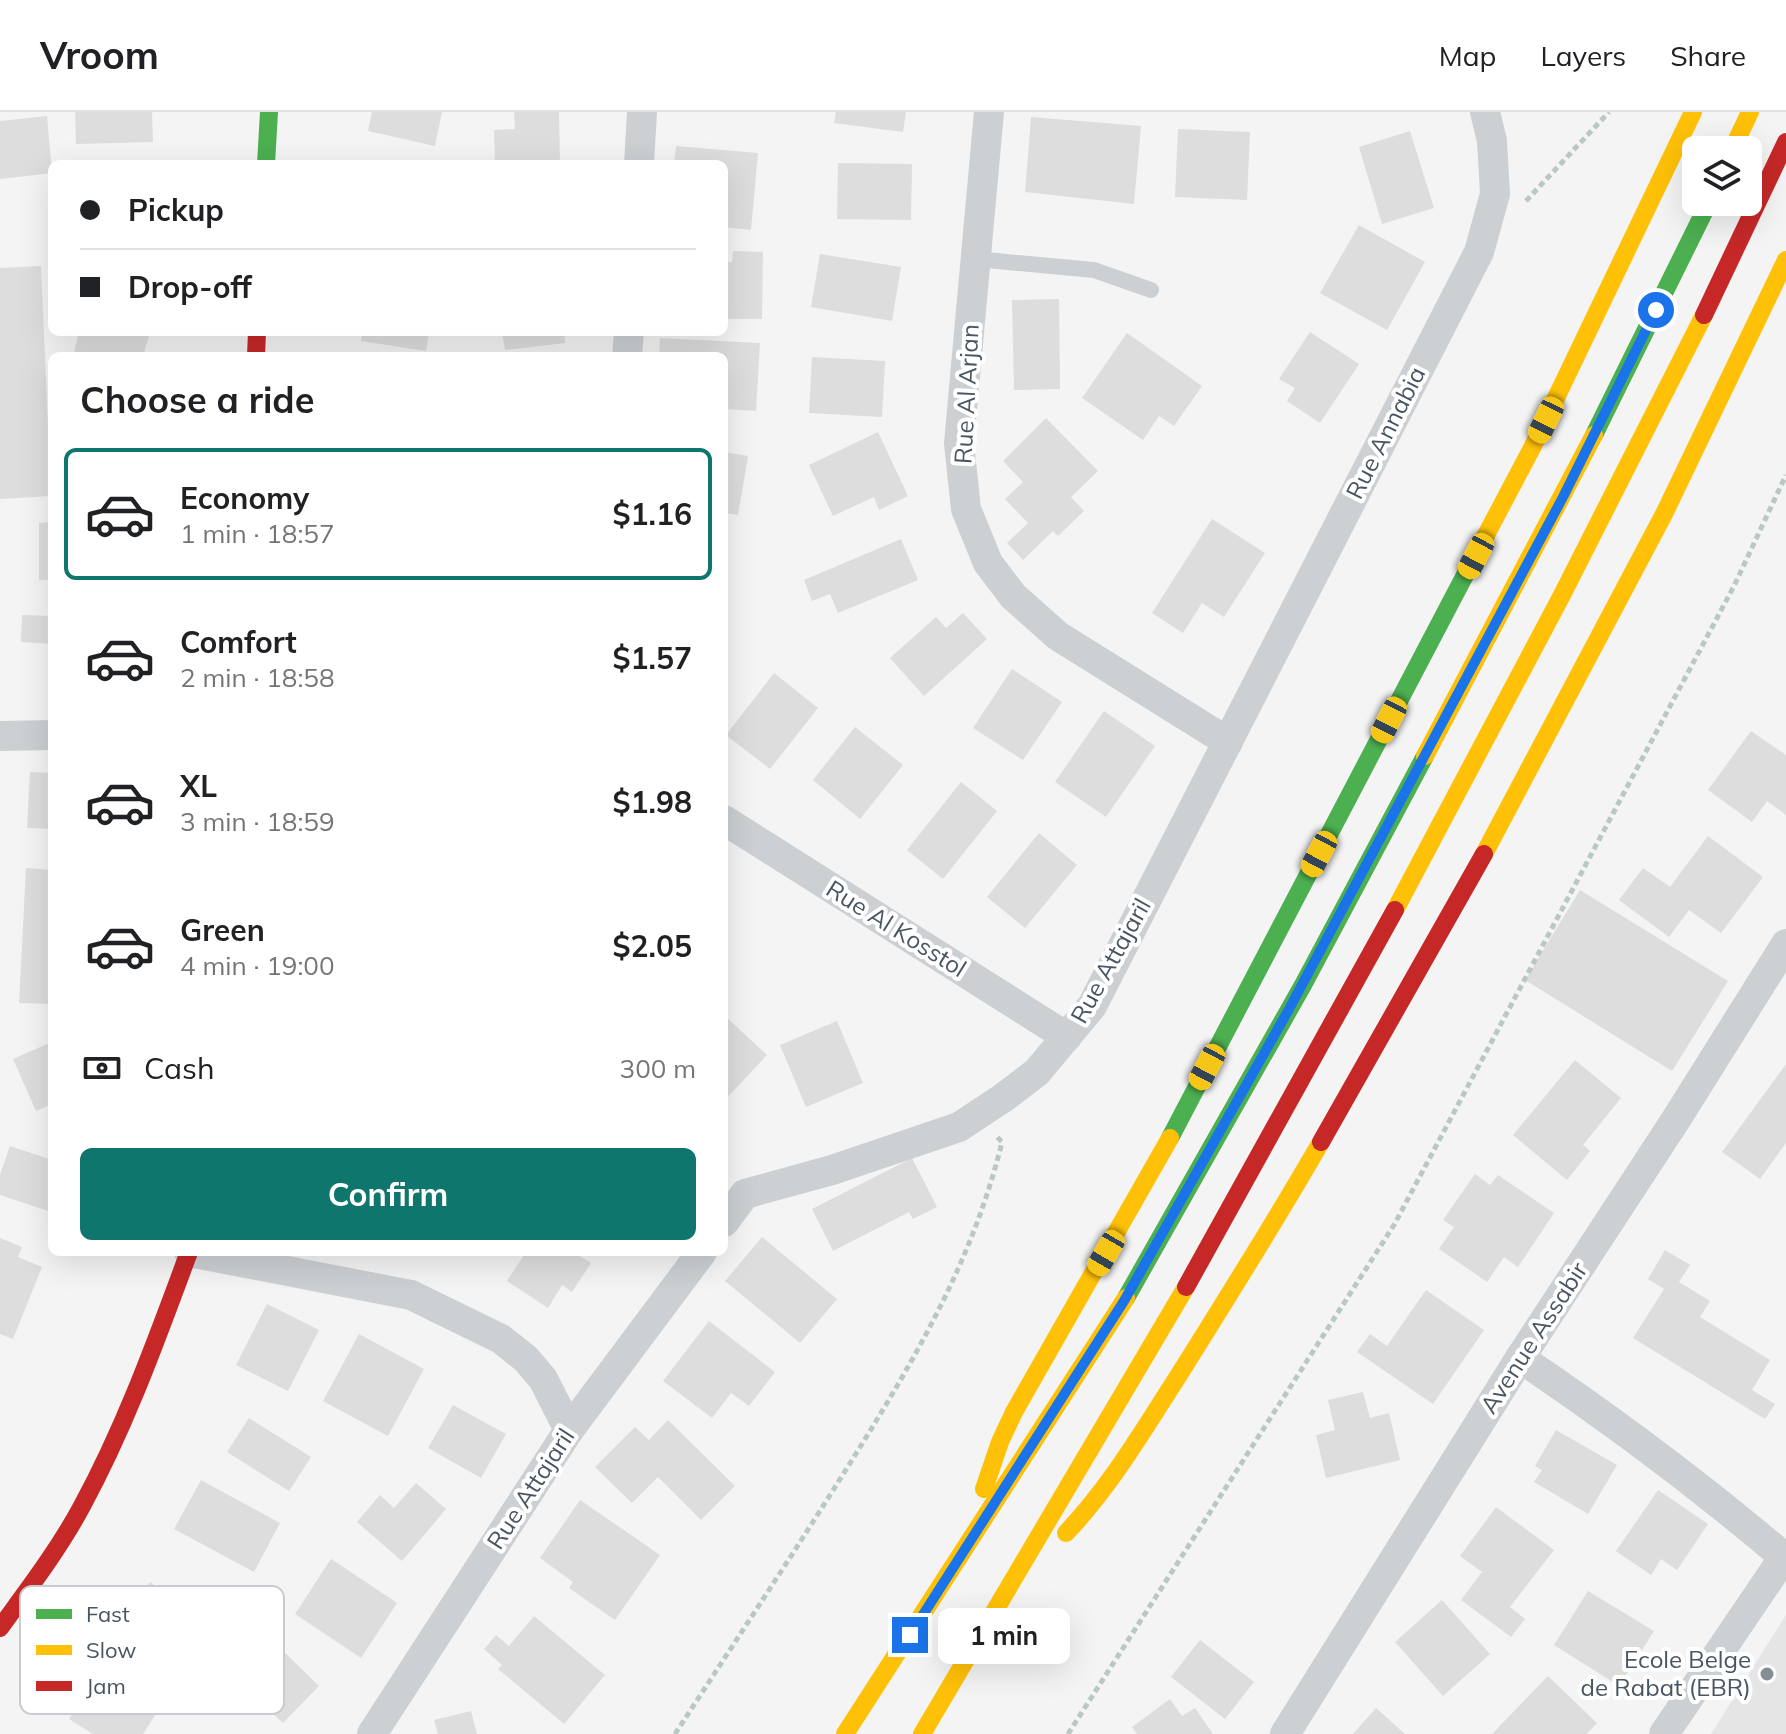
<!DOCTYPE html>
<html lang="en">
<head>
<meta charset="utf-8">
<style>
  :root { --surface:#fff; --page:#f6f6f6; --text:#202124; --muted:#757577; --line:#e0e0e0; --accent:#0f766e }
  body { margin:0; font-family:Mulish,sans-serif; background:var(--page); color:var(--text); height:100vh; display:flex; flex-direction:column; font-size:30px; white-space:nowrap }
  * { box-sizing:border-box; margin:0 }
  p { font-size:26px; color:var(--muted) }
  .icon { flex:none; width:44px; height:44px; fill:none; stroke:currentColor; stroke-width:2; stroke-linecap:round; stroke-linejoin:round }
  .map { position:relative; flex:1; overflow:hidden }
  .drawer { position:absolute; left:48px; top:240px; width:680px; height:904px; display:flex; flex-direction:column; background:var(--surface); border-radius:12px; box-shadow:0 8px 32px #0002 }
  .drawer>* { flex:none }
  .top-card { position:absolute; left:48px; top:48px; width:680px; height:176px; border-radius:12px; box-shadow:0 8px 32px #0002; display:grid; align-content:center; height:176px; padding:0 32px; background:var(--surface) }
  .fabs { position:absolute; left:1682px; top:24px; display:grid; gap:16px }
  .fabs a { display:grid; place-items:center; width:80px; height:80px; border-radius:12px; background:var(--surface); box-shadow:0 8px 32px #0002; font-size:40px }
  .end { position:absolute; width:36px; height:36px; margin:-18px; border:10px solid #1a73e8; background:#fff; box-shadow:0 0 0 4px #fff }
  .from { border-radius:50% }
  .bubble { position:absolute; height:56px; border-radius:12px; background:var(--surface); box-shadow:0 8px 32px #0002; font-size:26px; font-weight:700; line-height:56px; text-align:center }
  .car { position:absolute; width:24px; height:48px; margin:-24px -12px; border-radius:10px; box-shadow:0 0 6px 2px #0007; background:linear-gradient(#f5c518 24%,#345 0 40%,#f5c518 0 76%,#345 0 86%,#f5c518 0) }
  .top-card b { display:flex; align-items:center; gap:28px; height:76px; font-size:30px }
  .top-card b+b { border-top:2px solid var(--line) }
  .top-card i { width:20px; height:20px; background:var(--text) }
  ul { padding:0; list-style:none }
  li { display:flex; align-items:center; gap:24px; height:132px; margin:0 16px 12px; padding:0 16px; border:4px solid transparent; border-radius:12px }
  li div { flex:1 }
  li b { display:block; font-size:30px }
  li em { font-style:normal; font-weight:700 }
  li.on { border-color:var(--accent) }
  li>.icon { width:72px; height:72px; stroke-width:1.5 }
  h2 { padding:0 32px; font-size:36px; line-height:96px }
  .pay { display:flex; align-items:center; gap:20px; height:88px; padding:0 32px; font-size:30px }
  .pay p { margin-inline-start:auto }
  .cta { display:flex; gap:16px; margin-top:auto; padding:16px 32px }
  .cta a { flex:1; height:92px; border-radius:12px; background:var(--accent); color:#fff; font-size:32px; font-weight:700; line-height:92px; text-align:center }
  header { display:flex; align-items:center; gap:48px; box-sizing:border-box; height:112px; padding:0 40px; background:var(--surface); border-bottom:2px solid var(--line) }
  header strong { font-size:38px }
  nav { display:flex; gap:44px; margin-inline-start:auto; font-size:28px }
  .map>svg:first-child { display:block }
  .education { fill:#e5e5e6 }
  .building { fill:#ddddde }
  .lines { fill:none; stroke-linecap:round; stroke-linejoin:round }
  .path { stroke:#bac8c4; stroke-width:5; stroke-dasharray:6 4; stroke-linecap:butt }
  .lane { stroke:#cdd0d3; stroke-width:16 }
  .street { stroke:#cdd0d3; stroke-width:30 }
  .fast { stroke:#4caf50; stroke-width:18 }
  .slow { stroke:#ffc107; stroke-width:18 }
  .jam { stroke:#c62828; stroke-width:18 }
  .route { stroke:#1a73e8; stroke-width:10 }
  .poi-dot { fill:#858d95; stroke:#fff; stroke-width:3 }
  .labels { text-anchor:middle; stroke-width:8; stroke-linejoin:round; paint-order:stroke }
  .street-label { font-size:24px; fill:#495662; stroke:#fff }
  .poi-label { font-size:24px; fill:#495662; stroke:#fff; text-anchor:end }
  .key { fill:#fff; stroke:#c8ccd0; stroke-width:2 }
  .key-label { font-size:22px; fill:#495662 }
</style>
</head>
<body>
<header>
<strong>Vroom</strong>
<nav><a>Map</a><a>Layers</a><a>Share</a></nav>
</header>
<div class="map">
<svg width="1786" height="1622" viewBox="0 0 1786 1622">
  <rect width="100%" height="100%" fill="#f4f4f4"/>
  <path class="education" d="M 1786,1503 L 1786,1622 L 1711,1622 Z"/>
  <g class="building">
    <path d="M 75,0 L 152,0 L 153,30 L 76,32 Z"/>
    <path d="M 372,0 L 442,0 L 435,34 L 368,19 Z"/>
    <path d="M 514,0 L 559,0 L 560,52 L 495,52 L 494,18 L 515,17 Z"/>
    <path d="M 836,0 L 906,0 L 903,20 L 834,11 Z"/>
    <path d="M 47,4 L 52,61 L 0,67 L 0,9 Z"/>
    <path d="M 1031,5 L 1141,14 L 1134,92 L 1025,80 Z"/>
    <path d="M 1178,17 L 1250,20 L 1247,88 L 1175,85 Z"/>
    <path d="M 1410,19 L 1434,96 L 1382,112 L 1359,35 Z"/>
    <path d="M 676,34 L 758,41 L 751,118 L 724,115 L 724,52 L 674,52 Z"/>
    <path d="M 838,51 L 912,52 L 911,108 L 837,107 Z"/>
    <path d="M 1359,113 L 1425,150 L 1387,218 L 1320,181 Z"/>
    <path d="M 733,139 L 763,140 L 762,207 L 724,207 L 724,150 L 732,150 Z"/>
    <path d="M 820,142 L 901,155 L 892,209 L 811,195 Z"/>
    <path d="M 41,154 L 51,384 L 0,387 L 0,156 Z"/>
    <path d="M 1059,187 L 1060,277 L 1014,278 L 1012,188 Z"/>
    <path d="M 79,220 L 150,220 L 143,244 L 73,244 Z"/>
    <path d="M 362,220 L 429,220 L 426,239 L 361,229 Z"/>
    <path d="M 502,220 L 564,220 L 565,231 L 505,238 Z"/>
    <path d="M 1310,220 L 1359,252 L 1320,311 L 1287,289 L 1295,276 L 1279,267 Z"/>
    <path d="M 1127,221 L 1202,274 L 1174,314 L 1159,304 L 1143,328 L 1082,286 Z"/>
    <path d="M 660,226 L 760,231 L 756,299 L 724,297 L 724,244 L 659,244 Z"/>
    <path d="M 812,245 L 885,249 L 882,305 L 809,301 Z"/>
    <path d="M 1046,306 L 1098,359 L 1071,385 L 1084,399 L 1058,424 L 1053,419 L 1023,448 L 1007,431 L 1028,411 L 1005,387 L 1023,370 L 1003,349 Z"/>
    <path d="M 878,320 L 908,384 L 879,398 L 874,385 L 833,404 L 809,353 Z"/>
    <path d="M 724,340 L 748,344 L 738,403 L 724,401 Z"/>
    <path d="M 1212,407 L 1265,441 L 1224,505 L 1202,491 L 1183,521 L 1152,501 Z"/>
    <path d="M 52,410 L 52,468 L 39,468 L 39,411 Z"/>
    <path d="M 901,427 L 918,468 L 838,501 L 830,482 L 812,489 L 804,468 Z"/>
    <path d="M 963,501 L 987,527 L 924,584 L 890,546 L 936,505 L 946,516 Z"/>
    <path d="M 22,503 L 52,504 L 52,532 L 21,530 Z"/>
    <path d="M 1012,557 L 1062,590 L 1023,648 L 973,616 Z"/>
    <path d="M 774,561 L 818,596 L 770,657 L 726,623 Z"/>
    <path d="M 1104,599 L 1155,634 L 1106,705 L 1055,670 Z"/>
    <path d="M 855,615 L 903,653 L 860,707 L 813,668 Z"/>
    <path d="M 1751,619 L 1786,643 L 1786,703 L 1767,689 L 1752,710 L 1708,678 Z"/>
    <path d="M 30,660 L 52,661 L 52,717 L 27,716 Z"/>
    <path d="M 961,670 L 997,699 L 943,767 L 907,738 Z"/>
    <path d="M 1039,721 L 1077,753 L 1025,816 L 987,785 Z"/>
    <path d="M 1708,724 L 1763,765 L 1721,821 L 1689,798 L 1669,825 L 1619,788 L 1643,756 L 1670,775 Z"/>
    <path d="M 26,756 L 52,758 L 52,892 L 19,891 Z"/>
    <path d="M 1580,778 L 1728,869 L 1672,959 L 1525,868 Z"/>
    <path d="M 724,903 L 767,943 L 724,989 Z"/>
    <path d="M 837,909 L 863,971 L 806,995 L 780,933 Z"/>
    <path d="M 52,930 L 52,992 L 36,999 L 13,947 Z"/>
    <path d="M 1575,948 L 1621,986 L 1583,1033 L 1590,1039 L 1567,1068 L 1513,1023 Z"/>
    <path d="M 1786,952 L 1786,1031 L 1760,1067 L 1722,1040 Z"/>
    <path d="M 10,1034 L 52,1048 L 51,1100 L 0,1083 L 0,1063 Z"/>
    <path d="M 912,1046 L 937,1095 L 913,1107 L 909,1100 L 833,1139 L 812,1097 Z"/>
    <path d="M 1475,1062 L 1490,1073 L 1498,1063 L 1554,1101 L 1518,1155 L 1504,1145 L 1487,1170 L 1439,1137 L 1454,1115 L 1443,1108 Z"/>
    <path d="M 762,1125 L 837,1187 L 800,1231 L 725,1169 Z"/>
    <path d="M 0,1126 L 22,1135 L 18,1145 L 42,1155 L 13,1227 L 0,1222 Z"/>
    <path d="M 1665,1138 L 1690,1153 L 1679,1170 L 1710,1189 L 1700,1205 L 1770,1248 L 1752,1278 L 1775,1292 L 1765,1307 L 1633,1226 L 1664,1177 L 1648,1167 Z"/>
    <path d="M 526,1140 L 573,1140 L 591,1151 L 572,1180 L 562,1173 L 548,1196 L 507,1169 Z"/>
    <path d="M 1426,1178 L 1484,1218 L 1433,1292 L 1357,1240 L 1370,1222 L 1387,1234 Z"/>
    <path d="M 267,1192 L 319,1218 L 288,1279 L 236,1253 Z"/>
    <path d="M 709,1209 L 775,1260 L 749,1294 L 731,1281 L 712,1306 L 663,1269 Z"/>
    <path d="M 359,1222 L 424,1257 L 388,1324 L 323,1289 Z"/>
    <path d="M 1363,1280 L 1370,1306 L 1389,1301 L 1400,1348 L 1326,1366 L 1316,1323 L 1335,1318 L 1328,1288 Z"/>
    <path d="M 453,1293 L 506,1322 L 481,1366 L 428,1336 Z"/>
    <path d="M 249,1306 L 311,1345 L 289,1379 L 227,1340 Z"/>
    <path d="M 668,1308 L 735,1374 L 701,1408 L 658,1365 L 632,1391 L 595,1355 L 635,1315 L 649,1328 Z"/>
    <path d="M 1556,1318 L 1617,1353 L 1588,1402 L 1534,1370 L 1542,1358 L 1535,1354 Z"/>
    <path d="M 201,1368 L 280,1411 L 254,1460 L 174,1417 Z"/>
    <path d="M 416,1371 L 446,1397 L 402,1449 L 357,1410 L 380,1383 L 394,1396 Z"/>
    <path d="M 1658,1378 L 1708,1412 L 1677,1458 L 1661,1447 L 1651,1463 L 1616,1439 Z"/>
    <path d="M 580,1388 L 660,1443 L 615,1508 L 569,1476 L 573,1470 L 540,1446 Z"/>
    <path d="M 1496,1395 L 1554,1438 L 1510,1495 L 1525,1507 L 1511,1525 L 1461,1488 L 1482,1460 L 1460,1444 Z"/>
    <path d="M 331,1447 L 397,1491 L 361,1546 L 295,1502 Z"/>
    <path d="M 150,1470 L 181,1493 L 192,1478 L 230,1505 L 188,1562 L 119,1512 Z"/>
    <path d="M 1588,1479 L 1654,1519 L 1619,1574 L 1554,1533 Z"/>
    <path d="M 1442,1488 L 1490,1542 L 1443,1584 L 1395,1530 Z"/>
    <path d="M 534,1504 L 605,1563 L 564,1612 L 498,1557 L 502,1553 L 484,1537 L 496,1523 L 509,1534 Z"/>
    <path d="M 270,1526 L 319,1574 L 283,1611 L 233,1564 Z"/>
    <path d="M 1200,1528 L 1254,1570 L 1225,1607 L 1171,1565 Z"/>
    <path d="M 89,1547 L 161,1594 L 143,1622 L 93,1622 L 69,1607 L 78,1593 L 65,1585 Z"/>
    <path d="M 1548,1564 L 1597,1611 L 1587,1622 L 1492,1622 Z"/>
    <path d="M 1170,1587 L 1182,1604 L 1195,1596 L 1213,1622 L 1137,1622 L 1132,1615 Z"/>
    <path d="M 1376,1596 L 1405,1622 L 1353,1622 Z"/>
    <path d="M 471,1599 L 477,1622 L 438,1622 L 434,1608 Z"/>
  </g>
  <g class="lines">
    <g class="path">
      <path d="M 1526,89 L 1609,0"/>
      <path d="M 675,1622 C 729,1539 784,1456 837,1372 C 906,1262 971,1157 1002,1030 L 997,1025"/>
      <path d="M 1068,1622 L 1394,1113 L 1734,474 L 1786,363"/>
    </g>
    <path class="lane" d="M 976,147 L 1094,158 L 1151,178"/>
    <g class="street">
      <path d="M 989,0 L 959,331 L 966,397 L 988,451 L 1013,484 L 1058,524 L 1228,630"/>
      <path d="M 639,52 L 642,0"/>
      <path d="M 627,244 L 629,220"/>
      <path d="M 0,624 L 52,623"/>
      <path d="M 724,708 L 1067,925"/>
      <path d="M 724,1110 L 745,1082 L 832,1058 L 959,1015 L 1003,986 L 1037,960 L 1092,894 L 1479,140 L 1495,82 L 1492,29 L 1485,0"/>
      <path d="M 189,1140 L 411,1183 L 501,1227 L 526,1247 L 543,1267 L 569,1318"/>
      <path d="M 1520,1246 C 1612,1308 1699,1373 1784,1445"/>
      <path d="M 372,1622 L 569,1318 L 702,1140"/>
      <path d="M 1285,1622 L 1520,1246 L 1675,1009 L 1786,832"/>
      <path d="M 1664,1622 L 1786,1442"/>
    </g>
    <g class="fast">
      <path d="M 266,52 L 269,0"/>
      <path d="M 1594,323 L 1709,90"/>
      <path d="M 1170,1026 L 1486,423"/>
      <path d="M 1126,1186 L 1303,873 L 1425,644"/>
    </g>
    <g class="slow">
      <path d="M 1732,38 L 1750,0"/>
      <path d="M 1486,423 L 1533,334 L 1693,0"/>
      <path d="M 1425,644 L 1594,323"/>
      <path d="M 1484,742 L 1664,402 L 1786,148"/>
      <path d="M 1395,798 L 1562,483 L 1704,203"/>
      <path d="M 984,1377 L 1000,1330 L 1014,1300 L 1170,1026"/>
      <path d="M 1066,1421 C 1110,1375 1142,1320 1177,1266 C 1226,1188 1275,1110 1321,1030"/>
      <path d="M 845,1622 L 1126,1186"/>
      <path d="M 922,1622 L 1186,1175"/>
    </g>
    <g class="jam">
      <path d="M 1704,203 L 1786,30"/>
      <path d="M 256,244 L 257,220"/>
      <path d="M 1321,1030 L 1484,742"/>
      <path d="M 1186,1175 L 1395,798"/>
      <path d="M 0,1516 C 29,1476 59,1437 82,1394 C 126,1313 157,1226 189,1140"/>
    </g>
  </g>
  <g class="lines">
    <path class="route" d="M 910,1523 L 1124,1189 L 1288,899 L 1563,385 L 1656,198"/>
  </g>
  <circle class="poi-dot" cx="1767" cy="1562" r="8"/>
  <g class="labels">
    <g class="street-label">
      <text transform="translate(967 282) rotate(-87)" y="8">Rue Al Arjan</text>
      <text transform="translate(1386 321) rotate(-63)" y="8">Rue Annabia</text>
      <text transform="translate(896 817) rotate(32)" y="8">Rue Al Kosstol</text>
      <text transform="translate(1111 849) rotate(-61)" y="8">Rue Attajaril</text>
      <text transform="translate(1534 1226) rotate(-57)" y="8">Avenue Assabir</text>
      <text transform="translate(531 1377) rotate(-57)" y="8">Rue Attajaril</text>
    </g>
    <g class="poi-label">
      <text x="1751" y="1556">Ecole Belge<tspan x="1751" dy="28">de Rabat (EBR)</tspan></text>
    </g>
  </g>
  <rect x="20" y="1474" width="264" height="128" rx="12" class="key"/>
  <rect x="36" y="1497" width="36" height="10" fill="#4caf50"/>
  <rect x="36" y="1533" width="36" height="10" fill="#ffc107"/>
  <rect x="36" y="1569" width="36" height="10" fill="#c62828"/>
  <g class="key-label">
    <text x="86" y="1510">Fast</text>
    <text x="86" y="1546">Slow</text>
    <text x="86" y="1582">Jam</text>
  </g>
</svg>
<div class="fabs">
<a><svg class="icon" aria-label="layers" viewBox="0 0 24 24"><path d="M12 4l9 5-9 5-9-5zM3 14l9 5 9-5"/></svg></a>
</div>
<i class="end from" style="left:1656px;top:198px"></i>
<i class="end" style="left:910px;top:1523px"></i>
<div class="bubble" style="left:938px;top:1496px;width:132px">1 min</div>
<i class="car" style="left:1546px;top:308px;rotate:206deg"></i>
<i class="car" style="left:1476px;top:444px;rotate:208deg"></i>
<i class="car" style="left:1389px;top:608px;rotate:207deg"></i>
<i class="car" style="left:1319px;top:742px;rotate:208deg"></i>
<i class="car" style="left:1207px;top:955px;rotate:208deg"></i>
<i class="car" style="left:1106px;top:1141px;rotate:210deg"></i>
<div class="top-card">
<b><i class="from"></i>Pickup</b>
<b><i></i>Drop-off</b>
</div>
<section class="drawer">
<h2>Choose a ride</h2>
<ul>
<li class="on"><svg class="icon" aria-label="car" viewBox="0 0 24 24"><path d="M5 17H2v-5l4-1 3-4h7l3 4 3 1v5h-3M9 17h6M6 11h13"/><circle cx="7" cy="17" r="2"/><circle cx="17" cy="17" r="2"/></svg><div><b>Economy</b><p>1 min · 18:57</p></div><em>$1.16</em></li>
<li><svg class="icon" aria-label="car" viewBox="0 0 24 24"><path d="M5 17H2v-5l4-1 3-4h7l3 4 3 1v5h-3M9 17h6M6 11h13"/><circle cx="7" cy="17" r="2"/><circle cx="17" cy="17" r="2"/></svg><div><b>Comfort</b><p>2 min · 18:58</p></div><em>$1.57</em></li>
<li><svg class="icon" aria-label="car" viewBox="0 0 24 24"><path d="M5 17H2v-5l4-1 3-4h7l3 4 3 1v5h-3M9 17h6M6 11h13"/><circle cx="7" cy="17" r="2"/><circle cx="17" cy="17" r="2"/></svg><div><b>XL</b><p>3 min · 18:59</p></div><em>$1.98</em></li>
<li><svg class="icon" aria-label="car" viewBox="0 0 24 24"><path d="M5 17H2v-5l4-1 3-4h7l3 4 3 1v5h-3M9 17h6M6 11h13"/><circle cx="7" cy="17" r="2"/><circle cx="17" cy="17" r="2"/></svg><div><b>Green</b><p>4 min · 19:00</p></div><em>$2.05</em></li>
</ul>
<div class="pay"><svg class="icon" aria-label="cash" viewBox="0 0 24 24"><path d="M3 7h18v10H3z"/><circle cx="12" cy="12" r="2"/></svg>Cash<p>300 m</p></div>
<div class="cta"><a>Confirm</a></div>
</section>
</div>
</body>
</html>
